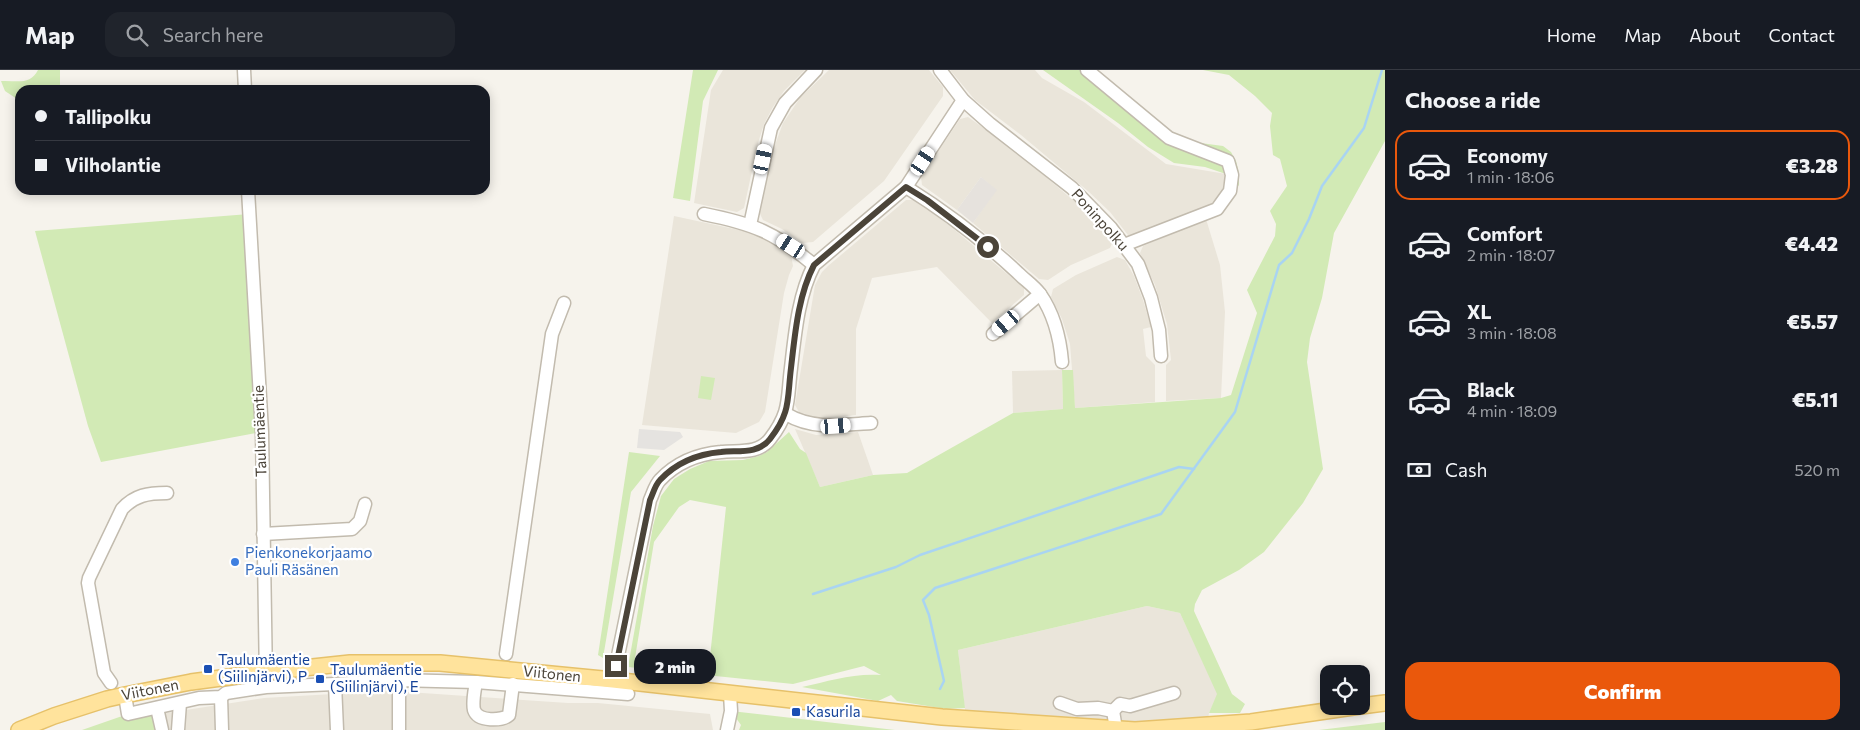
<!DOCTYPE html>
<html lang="en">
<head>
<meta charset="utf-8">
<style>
  :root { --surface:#171b24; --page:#20242c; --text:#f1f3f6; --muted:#9ea1a6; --line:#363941; --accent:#ea580c }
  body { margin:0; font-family:Commissioner,sans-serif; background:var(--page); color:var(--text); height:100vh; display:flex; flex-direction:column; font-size:19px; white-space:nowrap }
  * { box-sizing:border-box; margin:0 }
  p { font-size:16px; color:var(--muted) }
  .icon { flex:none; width:28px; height:28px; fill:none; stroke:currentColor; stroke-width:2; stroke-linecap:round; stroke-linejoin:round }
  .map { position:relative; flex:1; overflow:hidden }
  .details { display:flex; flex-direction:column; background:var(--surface); width:475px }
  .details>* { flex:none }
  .banner { position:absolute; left:15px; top:15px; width:475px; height:110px; border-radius:15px; box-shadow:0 2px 12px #0003; display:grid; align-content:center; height:110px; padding:0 20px; background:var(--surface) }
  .buttons { position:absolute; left:1320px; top:595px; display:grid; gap:10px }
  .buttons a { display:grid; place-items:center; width:50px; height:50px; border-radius:10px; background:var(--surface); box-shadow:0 2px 12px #0003; font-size:25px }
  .end { position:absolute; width:22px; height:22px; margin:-11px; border:6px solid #4b4439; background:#fff; box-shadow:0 0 0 2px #fff }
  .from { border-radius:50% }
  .bubble { position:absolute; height:35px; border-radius:15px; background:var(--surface); box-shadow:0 2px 12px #0003; font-size:16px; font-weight:800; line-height:35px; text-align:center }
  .car { position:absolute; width:15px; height:30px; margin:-15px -8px; border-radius:6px; box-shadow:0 0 4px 1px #0007; background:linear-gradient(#fff 24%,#345 0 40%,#fff 0 76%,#345 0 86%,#fff 0) }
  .banner b { display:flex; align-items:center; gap:18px; height:48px; font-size:19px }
  .banner b+b { border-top:1px solid var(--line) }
  .banner i { width:12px; height:12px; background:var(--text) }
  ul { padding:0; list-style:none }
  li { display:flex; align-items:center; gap:15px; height:70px; margin:0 10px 8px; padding:0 10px; border:2px solid transparent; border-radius:15px }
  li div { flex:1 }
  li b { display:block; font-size:19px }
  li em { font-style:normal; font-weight:800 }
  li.current { border-color:var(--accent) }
  li>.icon { width:45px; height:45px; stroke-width:1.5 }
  h2 { padding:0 20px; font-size:22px; line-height:60px }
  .pay { display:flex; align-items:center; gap:12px; height:55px; padding:0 20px; font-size:19px }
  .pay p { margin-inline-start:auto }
  .button { display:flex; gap:10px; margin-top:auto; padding:10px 20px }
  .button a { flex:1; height:58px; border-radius:15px; background:var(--accent); color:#fff; font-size:20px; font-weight:800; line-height:58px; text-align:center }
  header { display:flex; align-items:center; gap:30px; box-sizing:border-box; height:70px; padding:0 25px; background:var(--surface); border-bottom:1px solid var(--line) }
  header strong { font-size:24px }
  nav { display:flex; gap:28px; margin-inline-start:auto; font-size:18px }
  .search { width:350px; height:45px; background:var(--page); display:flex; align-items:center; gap:12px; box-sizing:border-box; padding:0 18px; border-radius:15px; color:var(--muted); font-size:19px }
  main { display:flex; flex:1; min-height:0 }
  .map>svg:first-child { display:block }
  .residential { fill:#eae5da }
  .industrial { fill:#e6e2dd }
  .green { fill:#d2eab5; fill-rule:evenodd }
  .parking { fill:#e5e3e0 }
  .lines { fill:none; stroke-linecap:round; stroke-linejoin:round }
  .stream { stroke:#a9d4f2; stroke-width:2.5 }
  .minor-casing { stroke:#c2bbae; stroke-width:15 }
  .major-casing { stroke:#e6c16a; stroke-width:18 }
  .minor { stroke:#fff; stroke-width:12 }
  .major { stroke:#ffe39c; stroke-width:15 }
  .route { stroke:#4b4439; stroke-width:6 }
  .shop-dot { fill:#3f7fe0; stroke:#fff; stroke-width:2 }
  .transit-dot { fill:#1a4fb4; stroke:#fff; stroke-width:2 }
  .labels { text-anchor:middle; stroke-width:4.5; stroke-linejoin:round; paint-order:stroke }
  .street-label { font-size:15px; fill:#4b4439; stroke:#fff }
  .shop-label { font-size:15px; fill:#366cbe; stroke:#fff; text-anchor:start }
  .transit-label { font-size:15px; fill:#164399; stroke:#fff; text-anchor:start }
</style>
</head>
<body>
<header>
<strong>Map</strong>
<div class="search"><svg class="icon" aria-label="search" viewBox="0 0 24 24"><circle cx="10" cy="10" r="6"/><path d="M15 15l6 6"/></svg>Search here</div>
<nav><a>Home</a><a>Map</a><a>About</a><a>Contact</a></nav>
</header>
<main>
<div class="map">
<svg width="1385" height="660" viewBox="0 0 1385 660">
  <rect width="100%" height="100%" fill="#f6f3ec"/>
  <g class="residential">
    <path d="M 723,0 L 805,0 L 784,21 L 773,37 L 764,54 L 758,73 L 744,138 L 737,142 L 694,133 L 711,20 Z"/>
    <path d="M 829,0 L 929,0 L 943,17 L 943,26 L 884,111 L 813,172 L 802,173 L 782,159 L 763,150 L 759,142 L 771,86 L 783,53 L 800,28 Z"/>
    <path d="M 950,0 L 1035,0 L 1042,8 L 1084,32 L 1166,94 L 1226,104 L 1222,122 L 1209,136 L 1136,167 L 1128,165 L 1110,142 L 1089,122 L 1021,65 L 975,30 Z"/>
    <path d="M 968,47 L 1012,78 L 1087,142 L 1113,171 L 1110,178 L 1071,195 L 1048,210 L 1039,209 L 973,153 L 996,120 L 981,107 L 957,140 L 922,115 L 921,107 L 960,49 Z"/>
    <path d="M 906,130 L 915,130 L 950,156 L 1024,218 L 1024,225 L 992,253 L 937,197 L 872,208 L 856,259 L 856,345 L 821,349 L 799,342 L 795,335 L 815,215 L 822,202 L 828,196 Z"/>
    <path d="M 674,146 L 753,163 L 769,171 L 791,185 L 793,196 L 789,205 L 784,223 L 765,342 L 759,352 L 736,363 L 642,355 Z"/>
    <path d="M 1206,149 L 1220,195 L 1225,242 L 1221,328 L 1166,331 L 1166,295 L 1171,290 L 1167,254 L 1155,215 L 1140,183 L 1143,176 Z"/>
    <path d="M 1117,187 L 1125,190 L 1134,206 L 1143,230 L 1151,257 L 1143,259 L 1146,286 L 1155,295 L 1155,332 L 1075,338 L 1070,274 L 1062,249 L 1051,227 L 1053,219 L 1076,205 Z"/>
    <path d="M 1062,300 L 1063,339 L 1013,343 L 1012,301 Z"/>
    <path d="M 795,359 L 816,365 L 858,362 L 873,405 L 820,417 Z"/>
    <path d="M 1147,536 L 1180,543 L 1218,624 L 1209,643 L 1207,655 L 966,649 L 958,580 Z"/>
    <path d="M 393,621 L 568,633 L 598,633 L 710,644 L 713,660 L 340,660 L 339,623 Z"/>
    <path d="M 333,624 L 334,660 L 166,660 L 166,643 L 264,628 Z"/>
  </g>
  <path class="industrial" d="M 981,107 L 997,120 L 973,153 L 957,140 Z"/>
  <g class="green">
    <path d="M 38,0 L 60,0 L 60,20 L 20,20 L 20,31 L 5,21 L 1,11 C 16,10 30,16 38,0 Z"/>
    <path d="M 693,0 L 718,0 L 703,31 L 690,131 L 673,128 Z"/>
    <path d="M 1043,0 L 1095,0 L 1172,65 L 1193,72 L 1223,76 L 1231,82 L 1236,91 L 1239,103 L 1239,116 L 1226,104 L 1205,97 L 1174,93 L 1148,77 L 1118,53 Z"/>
    <path d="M 1203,0 L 1385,0 L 1385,71 L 1334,163 L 1322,228 L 1310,268 L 1307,292 L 1323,399 L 1303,433 L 1264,482 L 1239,500 L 1202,520 L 1195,534 L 1194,541 L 1232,624 L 1245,634 L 1240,643 L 1209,643 L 1217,624 L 1180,543 L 1147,536 L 958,580 L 965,638 L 946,639 L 897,631 L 891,625 L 878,631 L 802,617 C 829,611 853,603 881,605 L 864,596 L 793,614 L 628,597 L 653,456 L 661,426 L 674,409 L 690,399 L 709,391 L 743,390 L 759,386 L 767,382 L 789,362 L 800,379 L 806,383 L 820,417 L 873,405 L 907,403 L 1013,343 L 1063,339 L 1062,300 L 1073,300 L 1075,338 L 1221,328 L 1231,325 L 1257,243 L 1247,220 L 1275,166 L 1276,154 L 1270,141 L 1287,116 L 1280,89 L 1273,85 L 1270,56 L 1272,43 L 1255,26 L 1229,5 ZM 690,430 L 726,437 L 709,596 L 635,588 L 654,472 L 679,437 Z"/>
    <path d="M 249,144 L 262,362 L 101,392 L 88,356 L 35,161 Z"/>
    <path d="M 701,306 L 715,308 L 711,330 L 698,328 Z"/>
    <path d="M 629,382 L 660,386 L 631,422 L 603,588 L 598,585 Z"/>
    <path d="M 157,638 L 166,643 L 166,660 L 82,660 L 128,644 Z"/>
    <path d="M 731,641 L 895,660 L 739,660 L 741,655 Z"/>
    <path d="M 1385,652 L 1385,660 L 1319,660 Z"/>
  </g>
  <path class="parking" d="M 639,359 L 680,362 L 683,367 L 664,380 L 637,378 Z"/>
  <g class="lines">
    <g class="stream">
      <path d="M 813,524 L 896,497 L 920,485 L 1179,397 L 1194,399"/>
      <path d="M 940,619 L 944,611 L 929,545 L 923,530 L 935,518 L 1161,444 L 1235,342 L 1279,195 L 1292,183 L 1309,149 L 1322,116 L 1364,58 L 1382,0"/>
    </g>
    <g class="minor-casing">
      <g id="minor">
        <path d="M 244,0 L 245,20"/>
        <path d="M 940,0 L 963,30 L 990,54 L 1072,118 L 1111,158 L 1138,194 L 1151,228 L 1159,260 L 1161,286"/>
        <path d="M 1087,0 L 1169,68 L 1228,91 L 1232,105 L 1230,121 L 1217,139 L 1124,175"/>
        <path d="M 906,117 C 946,142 984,171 1018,203 C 1025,210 1034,216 1040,224 C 1054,244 1060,268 1062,292"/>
        <path d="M 248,120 L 262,362 L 266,610"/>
        <path d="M 704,144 C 754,154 774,162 814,195"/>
        <path d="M 750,155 L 771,58 L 785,33 L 816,0"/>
        <path d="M 993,264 L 1040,224"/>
        <path d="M 786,344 C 813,360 841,355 871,353"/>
        <path d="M 263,464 L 352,459 L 360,451 L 365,434"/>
        <path d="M 506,584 L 552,264 L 564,233"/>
        <path d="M 613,610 L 650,430 C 653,424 655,415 660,410 C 676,393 698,384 721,382 C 737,380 758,385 770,369 C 791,342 787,329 791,298 C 795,264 798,226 814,195 L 906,117 L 963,30"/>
        <path d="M 476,612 C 475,619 472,632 474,640 C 478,652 502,651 509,645 L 513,614"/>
        <path d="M 111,613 L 104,603 L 88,513 L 89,508 L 122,439 C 135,425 148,423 167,423"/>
        <path d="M 335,614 L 337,660"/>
        <path d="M 125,625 L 128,644 L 199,628 L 221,627 L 226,623 L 266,617 L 335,614 L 397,610 L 476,612 L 628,624"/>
        <path d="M 221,627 L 222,660"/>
        <path d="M 1060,633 L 1077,639 L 1098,638 L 1113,641 L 1116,659"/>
        <path d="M 157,638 L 162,660"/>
        <path d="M 1113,641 L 1120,634 L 1130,636 L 1174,623"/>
        <path d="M 178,660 L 180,633"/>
        <path d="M 399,660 L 399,621 L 402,610"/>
        <path d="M 727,660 L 731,641 L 730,624"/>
      </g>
    </g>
    <g class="major-casing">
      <g id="major">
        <path d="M 1361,636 L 1385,633"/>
        <path d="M 19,660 L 54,646 L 107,629 L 125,625 L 191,612 L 266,602 L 350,593 L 440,593 L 613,610 L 942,647 L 1135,660 L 1251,652 L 1360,636"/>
      </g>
    </g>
    <use href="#minor" class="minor"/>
    <use href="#major" class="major"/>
  </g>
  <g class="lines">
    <path class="route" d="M 616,596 L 650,430 C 653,424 655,415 660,410 C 676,393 698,384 721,382 C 737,380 758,385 770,369 C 791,342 787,330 791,298 C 795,264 798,226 814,195 L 906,117 L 927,130 L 988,177"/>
  </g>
  <circle class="shop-dot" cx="235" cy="492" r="5"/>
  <g class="transit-dot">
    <rect x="203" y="594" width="10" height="10" rx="2.5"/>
    <rect x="315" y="604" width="10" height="10" rx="2.5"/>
    <rect x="791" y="637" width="10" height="10" rx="2.5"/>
  </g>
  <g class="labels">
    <g class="street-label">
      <text transform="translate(1100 150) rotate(48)" y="5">Poninpolku</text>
      <text transform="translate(260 361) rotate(-92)" y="5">Taulumäentie</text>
      <text transform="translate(552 604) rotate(6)" y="5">Viitonen</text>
      <text transform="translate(150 620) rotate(-11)" y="5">Viitonen</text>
    </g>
    <g class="shop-label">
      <text x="245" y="488">Pienkonekorjaamo<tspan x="245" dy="17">Pauli Räsänen</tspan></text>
    </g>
    <g class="transit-label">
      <text x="218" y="595">Taulumäentie<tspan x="218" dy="17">(Siilinjärvi), P</tspan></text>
      <text x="330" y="605">Taulumäentie<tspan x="330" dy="17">(Siilinjärvi), E</tspan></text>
      <text x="806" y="647">Kasurila</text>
    </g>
  </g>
</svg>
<div class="buttons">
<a><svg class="icon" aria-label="locate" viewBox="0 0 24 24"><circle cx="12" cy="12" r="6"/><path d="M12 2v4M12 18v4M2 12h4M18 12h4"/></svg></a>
</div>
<i class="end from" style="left:988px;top:177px"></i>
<i class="end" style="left:616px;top:596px"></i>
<div class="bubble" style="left:634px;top:579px;width:82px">2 min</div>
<i class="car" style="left:763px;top:89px;rotate:12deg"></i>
<i class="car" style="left:923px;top:91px;rotate:33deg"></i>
<i class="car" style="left:791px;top:176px;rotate:303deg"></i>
<i class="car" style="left:1006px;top:253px;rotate:230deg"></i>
<i class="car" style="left:836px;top:356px;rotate:86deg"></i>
<div class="banner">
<b><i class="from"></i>Tallipolku</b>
<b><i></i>Vilholantie</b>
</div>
</div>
<section class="details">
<h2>Choose a ride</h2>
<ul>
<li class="current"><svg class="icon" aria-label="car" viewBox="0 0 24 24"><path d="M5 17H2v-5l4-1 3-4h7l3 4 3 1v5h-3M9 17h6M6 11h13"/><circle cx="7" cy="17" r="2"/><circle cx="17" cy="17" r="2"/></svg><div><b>Economy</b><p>1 min · 18:06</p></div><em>€3.28</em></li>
<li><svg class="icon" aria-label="car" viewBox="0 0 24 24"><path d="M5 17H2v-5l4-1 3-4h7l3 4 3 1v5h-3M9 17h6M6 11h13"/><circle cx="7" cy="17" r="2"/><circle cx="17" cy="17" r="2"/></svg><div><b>Comfort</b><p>2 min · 18:07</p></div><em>€4.42</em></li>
<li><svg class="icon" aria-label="car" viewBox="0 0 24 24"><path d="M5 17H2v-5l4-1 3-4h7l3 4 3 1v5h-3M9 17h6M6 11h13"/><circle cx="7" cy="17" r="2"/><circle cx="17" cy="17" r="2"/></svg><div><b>XL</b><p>3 min · 18:08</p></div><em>€5.57</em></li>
<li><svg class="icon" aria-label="car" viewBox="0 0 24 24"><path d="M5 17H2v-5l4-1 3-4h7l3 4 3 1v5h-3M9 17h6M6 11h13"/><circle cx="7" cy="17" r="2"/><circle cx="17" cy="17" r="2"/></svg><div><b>Black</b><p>4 min · 18:09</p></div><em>€5.11</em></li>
</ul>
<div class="pay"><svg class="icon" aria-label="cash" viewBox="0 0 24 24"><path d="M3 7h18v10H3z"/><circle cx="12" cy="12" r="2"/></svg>Cash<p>520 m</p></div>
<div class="button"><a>Confirm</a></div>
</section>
</main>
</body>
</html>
